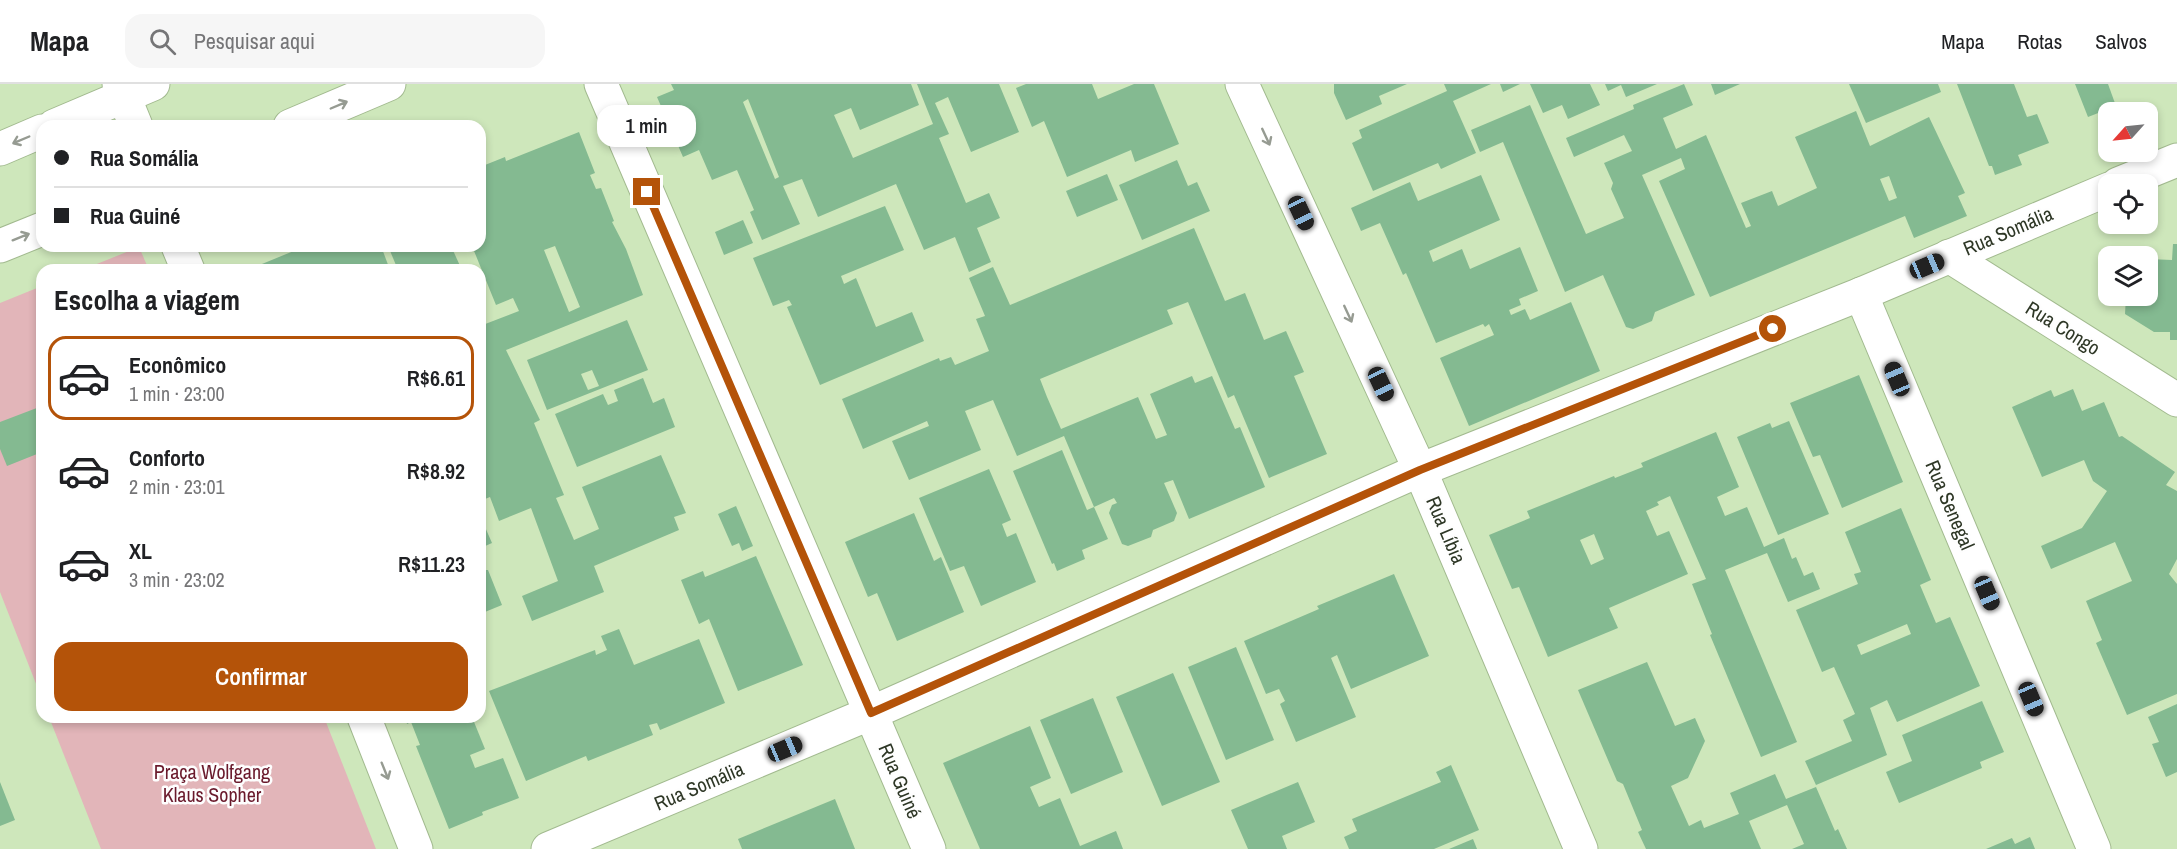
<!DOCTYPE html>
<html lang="pt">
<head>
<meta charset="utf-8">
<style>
  :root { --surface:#fff; --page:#f6f6f6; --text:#202124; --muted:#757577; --line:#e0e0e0; --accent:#b45309 }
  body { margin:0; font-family:"Archivo Narrow",sans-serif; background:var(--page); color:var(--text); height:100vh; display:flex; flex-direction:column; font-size:22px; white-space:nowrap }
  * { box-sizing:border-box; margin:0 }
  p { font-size:20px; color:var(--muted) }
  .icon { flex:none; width:33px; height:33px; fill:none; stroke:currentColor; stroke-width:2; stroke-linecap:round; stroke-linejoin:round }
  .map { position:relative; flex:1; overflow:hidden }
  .side { position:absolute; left:36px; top:180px; width:450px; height:459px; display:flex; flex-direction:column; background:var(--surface); border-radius:18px; box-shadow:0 3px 9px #0003 }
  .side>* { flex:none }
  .guide { position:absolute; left:36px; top:36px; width:450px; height:132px; border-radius:18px; box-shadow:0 3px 9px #0003; display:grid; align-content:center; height:132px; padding:0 18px; background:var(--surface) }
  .needle { width:39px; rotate:243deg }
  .fabs { position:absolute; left:2098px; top:18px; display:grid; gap:12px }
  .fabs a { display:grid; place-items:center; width:60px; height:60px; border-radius:12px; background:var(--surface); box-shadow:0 3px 9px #0003; font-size:30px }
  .end { position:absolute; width:27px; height:27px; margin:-14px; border:8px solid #b45309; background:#fff; box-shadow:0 0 0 3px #fff }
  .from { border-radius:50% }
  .bubble { position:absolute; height:42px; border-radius:18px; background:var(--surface); box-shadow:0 3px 9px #0003; font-size:20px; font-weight:600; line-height:42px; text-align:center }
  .car { position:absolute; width:18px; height:36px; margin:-18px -9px; border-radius:8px; box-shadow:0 0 4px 2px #0007; background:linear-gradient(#222 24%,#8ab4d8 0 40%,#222 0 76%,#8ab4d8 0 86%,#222 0) }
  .guide b { display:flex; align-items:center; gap:21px; height:57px; font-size:22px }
  .guide b+b { border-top:2px solid var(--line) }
  .guide i { width:15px; height:15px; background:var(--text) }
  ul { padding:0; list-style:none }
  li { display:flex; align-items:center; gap:18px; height:84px; margin:0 12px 9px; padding:0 6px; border:3px solid transparent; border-radius:18px }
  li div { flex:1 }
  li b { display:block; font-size:22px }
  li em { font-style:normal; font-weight:600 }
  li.selected { border-color:var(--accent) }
  li>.icon { width:54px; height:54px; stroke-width:1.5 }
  h2 { padding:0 18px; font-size:27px; line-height:72px }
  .action { display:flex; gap:12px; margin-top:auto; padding:12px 18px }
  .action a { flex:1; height:69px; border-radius:18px; background:var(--accent); color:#fff; font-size:24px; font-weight:600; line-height:69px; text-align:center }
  header { display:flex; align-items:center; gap:36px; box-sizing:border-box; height:84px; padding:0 30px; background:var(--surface); border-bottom:2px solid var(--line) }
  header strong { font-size:28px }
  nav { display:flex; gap:33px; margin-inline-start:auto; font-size:21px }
  .search { width:420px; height:54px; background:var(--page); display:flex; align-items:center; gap:15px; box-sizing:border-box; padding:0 21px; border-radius:18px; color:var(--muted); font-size:22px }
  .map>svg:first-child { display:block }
  .green { fill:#e2b5b9 }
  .building { fill:#84ba91; fill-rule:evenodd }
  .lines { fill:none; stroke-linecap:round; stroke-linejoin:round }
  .street-casing { stroke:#a2ba8f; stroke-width:35 }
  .secondary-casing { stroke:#a2ba8f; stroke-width:35 }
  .street { stroke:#fff; stroke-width:33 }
  .secondary { stroke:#fff; stroke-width:33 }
  .oneway { stroke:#969b92 }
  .route { stroke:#b45309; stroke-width:8 }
  .labels { text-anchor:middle; stroke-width:5; stroke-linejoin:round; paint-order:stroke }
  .street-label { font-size:20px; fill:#2e3726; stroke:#fefefe }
  .park-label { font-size:20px; fill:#6a1a2c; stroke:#fefefe }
</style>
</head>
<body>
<header>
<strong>Mapa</strong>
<div class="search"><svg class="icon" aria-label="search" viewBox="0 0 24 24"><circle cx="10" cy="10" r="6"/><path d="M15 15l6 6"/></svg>Pesquisar aqui</div>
<nav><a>Mapa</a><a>Rotas</a><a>Salvos</a></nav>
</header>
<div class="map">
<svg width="2177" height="765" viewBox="0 0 2177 765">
  <rect width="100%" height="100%" fill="#cee7bb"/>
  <g class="green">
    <path d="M 139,163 L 149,186 L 82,186 Z"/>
    <path d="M 42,202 L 42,615 L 0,508 L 0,219 Z"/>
    <path d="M 49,633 L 324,633 L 376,765 L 101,765 Z"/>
  </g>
  <g class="building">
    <path d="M 671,0 L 911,0 L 919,21 L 860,46 L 851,24 L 834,31 L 853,74 L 933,40 L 917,0 L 999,0 L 1019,48 L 971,68 L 948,13 L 935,19 L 949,50 L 939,54 L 966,119 L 989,109 L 1000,134 L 977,144 L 991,178 L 969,188 L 955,153 L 924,166 L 896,100 L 818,133 L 802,95 L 783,102 L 800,140 L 762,156 L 750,128 L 754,126 L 737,86 L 712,96 L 699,66 L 683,73 L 657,13 L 674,6 ZM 748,15 L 779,93 L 775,95 L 743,18 Z"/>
    <path d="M 1026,0 L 1092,0 L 1098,15 L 1134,0 L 1154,0 L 1179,60 L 1135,78 L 1131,66 L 1067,93 L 1044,37 L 1032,43 L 1016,4 Z"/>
    <path d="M 1334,0 L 1407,0 L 1379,12 L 1382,20 L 1346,36 L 1334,9 Z"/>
    <path d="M 1444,0 L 1491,0 L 1453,17 L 1476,69 L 1441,85 L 1438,79 L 1373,107 L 1352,59 L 1362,54 L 1359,46 L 1447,7 Z"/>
    <path d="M 1500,0 L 1520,0 L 1503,8 Z"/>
    <path d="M 1530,0 L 1590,0 L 1600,21 L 1568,35 L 1562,21 L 1543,29 Z"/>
    <path d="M 1605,0 L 1657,0 L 1626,13 L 1621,1 L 1608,7 Z"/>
    <path d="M 1684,0 L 1693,21 L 1663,34 L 1676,65 L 1706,51 L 1746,144 L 1751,142 L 1741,119 L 1772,107 L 1778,122 L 1817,104 L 1795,53 L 1856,27 L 1870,62 L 1929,33 L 1965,109 L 1958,112 L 1967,132 L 1914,154 L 1905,132 L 1710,213 L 1659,97 L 1685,85 L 1681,74 L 1642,91 L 1695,211 L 1655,228 L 1652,237 L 1633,245 L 1626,243 L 1603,191 L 1565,208 L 1503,58 L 1480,68 L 1471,46 L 1530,21 L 1586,150 L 1624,134 L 1611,105 L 1613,99 L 1604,79 L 1632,67 L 1624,51 L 1574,73 L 1566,54 L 1634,25 L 1633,21 ZM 1889,92 L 1897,114 L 1889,117 L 1880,95 Z"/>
    <path d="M 1711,0 L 1740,0 L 1715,11 Z"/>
    <path d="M 1849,0 L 1938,0 L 1941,8 L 1866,39 Z"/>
    <path d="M 1957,0 L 2014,0 L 2027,33 L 2037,30 L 2049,59 L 2018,71 L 2022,81 L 1995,91 L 1992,82 L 1989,82 Z"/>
    <path d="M 2075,0 L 2108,0 L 2116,22 L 2088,33 Z"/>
    <path d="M 579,48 L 595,89 L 590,91 L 596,105 L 601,104 L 614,137 L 612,138 L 626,165 L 643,211 L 506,266 L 540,336 L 534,339 L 564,411 L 556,414 L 574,456 L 599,445 L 582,403 L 661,371 L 686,429 L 674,433 L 679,446 L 594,482 L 604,508 L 532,537 L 522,512 L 558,497 L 531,424 L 499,437 L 490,413 L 480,417 L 480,242 L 519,227 L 513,214 L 496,221 L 472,162 L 480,162 L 480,83 L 505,73 L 506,77 ZM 555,162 L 580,223 L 569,228 L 544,166 Z"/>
    <path d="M 1177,76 L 1188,102 L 1197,98 L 1210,127 L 1142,156 L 1119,101 Z"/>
    <path d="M 1107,90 L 1118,116 L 1077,133 L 1066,107 Z"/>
    <path d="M 1481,91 L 1500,136 L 1429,167 L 1433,178 L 1462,165 L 1470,185 L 1520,163 L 1538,207 L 1519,215 L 1521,221 L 1509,226 L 1511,231 L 1525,225 L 1530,236 L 1571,218 L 1600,287 L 1469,342 L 1440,274 L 1494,251 L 1489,240 L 1485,243 L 1483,240 L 1436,259 L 1406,189 L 1403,191 L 1380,139 L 1361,147 L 1351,124 L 1410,98 L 1418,117 Z"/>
    <path d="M 885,122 L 904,166 L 841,192 L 844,200 L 856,194 L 876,243 L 912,228 L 924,257 L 820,301 L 787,223 L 792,221 L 789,216 L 773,222 L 753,174 Z"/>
    <path d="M 743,136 L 753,159 L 724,171 L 715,148 Z"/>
    <path d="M 1194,144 L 1225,217 L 1245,209 L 1264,256 L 1286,247 L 1304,288 L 1294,292 L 1327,370 L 1269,394 L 1234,311 L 1228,314 L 1188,218 L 1167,226 L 1173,240 L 1040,295 L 1047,313 L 1061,345 L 1138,313 L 1156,355 L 1167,351 L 1150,310 L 1192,292 L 1195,299 L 1212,292 L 1235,345 L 1240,343 L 1265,403 L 1189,435 L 1173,396 L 1164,399 L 1177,429 L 1174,437 L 1153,446 L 1151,453 L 1128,462 L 1122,460 L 1109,429 L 1112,421 L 1117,419 L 1114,414 L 1094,423 L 1064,352 L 1017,372 L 993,316 L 965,327 L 981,366 L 909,396 L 892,357 L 929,342 L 927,337 L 863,365 L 842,315 L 939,274 L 940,277 L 951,273 L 955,281 L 989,267 L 976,235 L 985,232 L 969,194 L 993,183 L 1010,221 Z"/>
    <path d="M 2173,160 L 2177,160 L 2177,256 L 2170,256 L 2170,248 L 2154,248 L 2125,230 L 2126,212 L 2148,212 L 2148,175 L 2172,176 Z"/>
    <path d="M 306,162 L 381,162 L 390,186 L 247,186 Z"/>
    <path d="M 388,162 L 451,162 L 461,184 L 456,186 L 398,186 Z"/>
    <path d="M 627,236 L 648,286 L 547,326 L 527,276 ZM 592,286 L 599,302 L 588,306 L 581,290 Z"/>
    <path d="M 1859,291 L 1903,398 L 1842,424 L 1820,371 L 1813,373 L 1790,319 Z"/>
    <path d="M 643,294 L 653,319 L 664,314 L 675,343 L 577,383 L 555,330 L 603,310 L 608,321 L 618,317 L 614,306 Z"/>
    <path d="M 2073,305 L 2082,327 L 2104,318 L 2119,353 L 2122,352 L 2175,388 L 2166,401 L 2177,407 L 2177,475 L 2169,490 L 2177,500 L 2177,610 L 2127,631 L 2096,559 L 2102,556 L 2086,517 L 2132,497 L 2115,458 L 2051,485 L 2041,462 L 2082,444 L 2107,407 L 2093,397 L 2084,376 L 2042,393 L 2012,323 L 2051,306 L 2054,313 Z"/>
    <path d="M 42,322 L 42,368 L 7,382 L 0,365 L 0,338 Z"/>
    <path d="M 1789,337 L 1829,430 L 1778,451 L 1737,353 L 1770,339 L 1772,344 Z"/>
    <path d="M 1716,348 L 1739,403 L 1717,413 L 1725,432 L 1747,423 L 1764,463 L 1784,454 L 1792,475 L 1796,473 L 1804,492 L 1813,488 L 1820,505 L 1788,518 L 1767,469 L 1725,486 L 1797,658 L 1761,673 L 1710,551 L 1712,550 L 1692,500 L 1706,495 L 1670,412 L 1657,418 L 1659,421 L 1646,427 L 1657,452 L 1669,447 L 1688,490 L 1609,524 L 1618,544 L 1548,573 L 1519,503 L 1512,505 L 1489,451 L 1530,434 L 1527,427 L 1614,392 L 1615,394 L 1643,383 L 1641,379 ZM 1594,450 L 1604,475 L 1591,481 L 1580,456 Z"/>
    <path d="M 1062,366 L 1087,426 L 1094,423 L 1108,455 L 1082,466 L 1085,475 L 1057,487 L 1054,479 L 1052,480 L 1013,387 Z"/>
    <path d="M 989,385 L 1011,436 L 1002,440 L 1007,453 L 1016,449 L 1036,498 L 981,522 L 964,482 L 950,487 L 919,414 Z"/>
    <path d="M 736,422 L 753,462 L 742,467 L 739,459 L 732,462 L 718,430 Z"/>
    <path d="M 1901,424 L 1931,496 L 1920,501 L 1936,539 L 1950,533 L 1980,602 L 1897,638 L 1887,616 L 1870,624 L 1887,671 L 1816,701 L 1805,677 L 1852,657 L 1843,636 L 1855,630 L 1834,583 L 1822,588 L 1796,526 L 1858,500 L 1854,490 L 1861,488 L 1845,448 ZM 1907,540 L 1911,550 L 1861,571 L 1857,561 Z"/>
    <path d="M 914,429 L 934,477 L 941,473 L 964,528 L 897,557 L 877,509 L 868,513 L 845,458 Z"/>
    <path d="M 485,443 L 492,459 L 483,463 L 486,486 L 488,486 L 502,521 L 480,530 L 480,445 Z"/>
    <path d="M 756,472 L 803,581 L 738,607 L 709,535 L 699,540 L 681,496 L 703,487 L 705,493 Z"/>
    <path d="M 1394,490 L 1429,572 L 1351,605 L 1337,571 L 1331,574 L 1356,633 L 1296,658 L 1280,620 L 1285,617 L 1279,605 L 1266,610 L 1244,557 L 1319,525 L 1317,522 Z"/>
    <path d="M 619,545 L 634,581 L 699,555 L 725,619 L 660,646 L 657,639 L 649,641 L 653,651 L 588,677 L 586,672 L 526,697 L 489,607 L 595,566 L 596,571 L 607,566 L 601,552 Z"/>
    <path d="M 1236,563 L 1274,656 L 1226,676 L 1188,583 Z"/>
    <path d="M 1647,578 L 1675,642 L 1695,634 L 1705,657 L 1688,694 L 1671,702 L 1689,742 L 1701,736 L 1704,744 L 1739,730 L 1730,709 L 1775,690 L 1786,715 L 1816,703 L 1835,747 L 1838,745 L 1847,765 L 1792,765 L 1804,760 L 1787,721 L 1749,737 L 1761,765 L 1646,765 L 1638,748 L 1642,746 L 1623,700 L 1617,697 L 1578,606 Z"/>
    <path d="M 1173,589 L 1220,698 L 1162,722 L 1116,613 Z"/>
    <path d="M 1093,614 L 1123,688 L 1071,710 L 1040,636 Z"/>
    <path d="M 1982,617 L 2004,668 L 1980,678 L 1982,684 L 1899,719 L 1886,688 L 1912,677 L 1902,651 Z"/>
    <path d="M 2177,620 L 2177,688 L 2166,693 L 2152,660 L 2159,658 L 2148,633 Z"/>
    <path d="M 405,633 L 472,633 L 485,665 L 470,671 L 475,684 L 503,674 L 519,714 L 482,728 L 483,731 L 449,745 L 416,662 L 420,661 L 411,638 L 407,640 Z"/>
    <path d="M 1030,642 L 1051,694 L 1030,703 L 1039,723 L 1060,714 L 1080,762 L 1116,747 L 1123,765 L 980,765 L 943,679 Z"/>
    <path d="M 1451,681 L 1479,746 L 1434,765 L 1349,765 L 1344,753 L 1357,747 L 1352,735 L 1441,698 L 1436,688 Z"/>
    <path d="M 0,698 L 15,736 L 0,742 Z"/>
    <path d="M 1298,698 L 1315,738 L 1282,752 L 1287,765 L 1248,765 L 1231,726 Z"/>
    <path d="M 835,715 L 855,765 L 742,765 L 738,755 Z"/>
    <path d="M 2030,753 L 2035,765 L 1986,765 L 2012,754 L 2015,760 Z"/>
    <path d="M 1473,755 L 1477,765 L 1449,765 Z"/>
  </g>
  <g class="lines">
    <g class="street-casing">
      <g id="street">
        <path d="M 119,0 L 136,42"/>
        <path d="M 601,0 L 929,765"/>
        <path d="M 1242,0 L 1420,386 L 1581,765"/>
        <path d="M 2118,100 L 2177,76"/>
        <path d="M 178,162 L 188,186"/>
        <path d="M 1949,172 L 2177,316"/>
        <path d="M 1861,210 L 2094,765"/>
        <path d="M 364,633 L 416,765"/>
        <path d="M 548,765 L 871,629 L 1420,386 L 1861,210 L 2109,105"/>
      </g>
    </g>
    <g class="secondary-casing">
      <g id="secondary">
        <path d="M 54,42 L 153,0"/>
        <path d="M 290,42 L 389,0"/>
        <path d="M 0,65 L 42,47"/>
        <path d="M 0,162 L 42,145"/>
      </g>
    </g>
    <use href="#street" class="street"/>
    <use href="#secondary" class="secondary"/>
  </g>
  <defs><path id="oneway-shaft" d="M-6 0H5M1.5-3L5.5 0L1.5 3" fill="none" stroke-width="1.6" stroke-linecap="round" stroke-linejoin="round" transform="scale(1.5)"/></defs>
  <g class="oneway">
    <use href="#oneway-shaft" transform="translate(339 21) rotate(-23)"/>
    <use href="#oneway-shaft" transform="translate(1266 53) rotate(65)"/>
    <use href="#oneway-shaft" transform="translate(21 56) rotate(157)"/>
    <use href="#oneway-shaft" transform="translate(21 153) rotate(-22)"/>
    <use href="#oneway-shaft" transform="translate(1348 230) rotate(65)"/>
    <use href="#oneway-shaft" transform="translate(385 687) rotate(68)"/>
  </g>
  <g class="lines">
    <path class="route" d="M 647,108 L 871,629 L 1420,386 L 1773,245"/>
  </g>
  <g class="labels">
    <g class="street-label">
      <text transform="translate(2008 147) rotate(-23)" y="7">Rua Somália</text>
      <text transform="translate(2063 244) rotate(32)" y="7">Rua Congo</text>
      <text transform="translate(1950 421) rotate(67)" y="7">Rua Senegal</text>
      <text transform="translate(1446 446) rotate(67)" y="7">Rua Líbia</text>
      <text transform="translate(900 697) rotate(67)" y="7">Rua Guiné</text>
      <text transform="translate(699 702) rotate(-23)" y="7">Rua Somália</text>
    </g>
    <g class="park-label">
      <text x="212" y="695">Praça Wolfgang<tspan x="212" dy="23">Klaus Sopher</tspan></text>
    </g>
  </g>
</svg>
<div class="fabs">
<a><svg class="needle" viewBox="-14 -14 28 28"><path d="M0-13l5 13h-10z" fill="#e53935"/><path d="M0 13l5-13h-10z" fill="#757577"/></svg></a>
<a><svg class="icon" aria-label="locate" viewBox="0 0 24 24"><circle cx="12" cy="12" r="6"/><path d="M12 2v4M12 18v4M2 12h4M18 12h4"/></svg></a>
<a><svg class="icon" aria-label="layers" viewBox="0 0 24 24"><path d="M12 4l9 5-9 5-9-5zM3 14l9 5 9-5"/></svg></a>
</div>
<i class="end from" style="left:1773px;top:245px"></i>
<i class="end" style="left:647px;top:108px"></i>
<div class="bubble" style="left:597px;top:21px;width:99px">1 min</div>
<i class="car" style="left:1301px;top:129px;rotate:155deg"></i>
<i class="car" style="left:1927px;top:182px;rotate:67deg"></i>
<i class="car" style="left:1897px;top:295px;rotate:337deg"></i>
<i class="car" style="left:1381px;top:300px;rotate:155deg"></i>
<i class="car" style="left:1987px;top:509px;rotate:157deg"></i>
<i class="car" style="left:2031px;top:615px;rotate:157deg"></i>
<i class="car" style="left:785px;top:665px;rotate:67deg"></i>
<div class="guide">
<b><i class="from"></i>Rua Somália</b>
<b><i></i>Rua Guiné</b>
</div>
<section class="side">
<h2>Escolha a viagem</h2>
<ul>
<li class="selected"><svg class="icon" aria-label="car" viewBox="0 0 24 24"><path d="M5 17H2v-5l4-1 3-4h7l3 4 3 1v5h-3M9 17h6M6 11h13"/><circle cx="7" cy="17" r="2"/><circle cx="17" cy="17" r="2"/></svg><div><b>Econômico</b><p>1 min · 23:00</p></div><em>R$6.61</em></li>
<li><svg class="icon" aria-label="car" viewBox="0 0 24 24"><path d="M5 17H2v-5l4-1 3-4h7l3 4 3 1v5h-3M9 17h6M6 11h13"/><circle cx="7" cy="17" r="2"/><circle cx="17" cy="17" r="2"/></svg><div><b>Conforto</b><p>2 min · 23:01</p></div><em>R$8.92</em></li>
<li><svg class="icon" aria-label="car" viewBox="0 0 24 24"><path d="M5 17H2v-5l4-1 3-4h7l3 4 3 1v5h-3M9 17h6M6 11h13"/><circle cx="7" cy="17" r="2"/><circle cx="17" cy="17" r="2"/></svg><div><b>XL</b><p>3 min · 23:02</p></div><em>R$11.23</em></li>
</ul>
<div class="action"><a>Confirmar</a></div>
</section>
</div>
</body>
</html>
